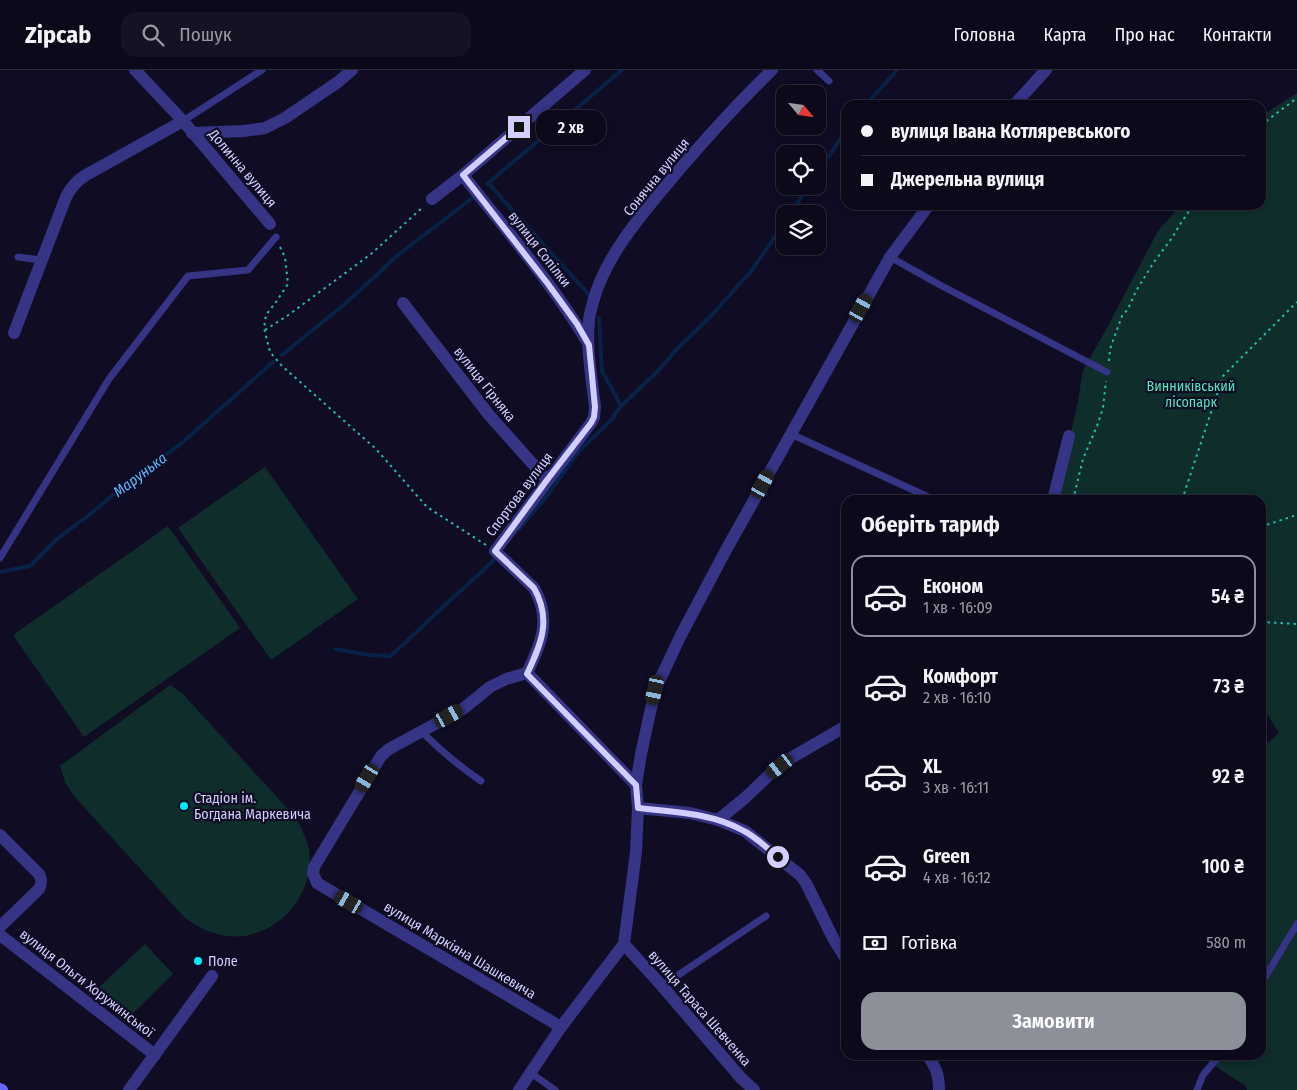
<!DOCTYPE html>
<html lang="uk">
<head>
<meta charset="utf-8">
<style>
  :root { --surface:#0b091a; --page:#141223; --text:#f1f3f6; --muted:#9a9aa2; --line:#2b2a39; --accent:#8c9099 }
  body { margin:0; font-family:"Fira Sans Condensed",sans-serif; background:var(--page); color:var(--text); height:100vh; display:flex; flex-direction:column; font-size:19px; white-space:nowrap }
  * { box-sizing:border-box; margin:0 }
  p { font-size:16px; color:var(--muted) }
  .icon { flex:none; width:28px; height:28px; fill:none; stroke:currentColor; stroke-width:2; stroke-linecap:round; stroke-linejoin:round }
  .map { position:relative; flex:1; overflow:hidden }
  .drawer { position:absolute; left:841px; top:425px; width:425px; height:565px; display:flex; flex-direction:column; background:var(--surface); border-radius:15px; box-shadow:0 2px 8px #0003,0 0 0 1px var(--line) }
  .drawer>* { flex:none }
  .banner { position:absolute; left:841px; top:30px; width:425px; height:110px; border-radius:15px; box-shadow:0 2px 8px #0003,0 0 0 1px var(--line); display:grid; align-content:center; height:110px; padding:0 20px; background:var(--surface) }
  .needle { width:32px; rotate:119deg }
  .buttons { position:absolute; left:776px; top:15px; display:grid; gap:10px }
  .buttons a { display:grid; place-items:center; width:50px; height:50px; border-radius:10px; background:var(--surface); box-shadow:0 2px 8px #0003,0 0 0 1px var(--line); font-size:25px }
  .end { position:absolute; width:22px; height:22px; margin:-11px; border:6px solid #d2ceff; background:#111; box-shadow:0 0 0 2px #111 }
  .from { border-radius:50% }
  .bubble { position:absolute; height:35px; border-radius:15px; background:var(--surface); box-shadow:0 2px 8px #0003,0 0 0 1px var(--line); font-size:16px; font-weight:600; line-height:35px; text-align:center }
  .car { position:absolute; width:15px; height:30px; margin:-15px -8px; border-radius:6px; box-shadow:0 0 4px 1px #0007; background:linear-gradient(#222 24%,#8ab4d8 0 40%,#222 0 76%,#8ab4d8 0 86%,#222 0) }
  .banner b { display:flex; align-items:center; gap:18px; height:48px; font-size:19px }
  .banner b+b { border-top:1px solid var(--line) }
  .banner i { width:12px; height:12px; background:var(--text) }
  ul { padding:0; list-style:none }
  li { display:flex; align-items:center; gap:15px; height:82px; margin:0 10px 8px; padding:0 10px; border:2px solid transparent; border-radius:15px }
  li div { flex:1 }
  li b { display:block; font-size:19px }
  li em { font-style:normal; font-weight:600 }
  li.on { border-color:var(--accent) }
  li>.icon { width:45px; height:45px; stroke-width:1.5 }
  h2 { padding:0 20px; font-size:22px; line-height:60px }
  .pay { display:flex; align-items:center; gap:12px; height:55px; padding:0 20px; font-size:19px }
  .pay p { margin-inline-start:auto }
  .primary-button { display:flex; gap:10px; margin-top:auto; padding:10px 20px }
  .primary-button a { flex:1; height:58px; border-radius:15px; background:var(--accent); color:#fff; font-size:20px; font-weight:600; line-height:58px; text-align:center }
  header { display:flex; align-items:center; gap:30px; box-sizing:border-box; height:70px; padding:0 25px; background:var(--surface); border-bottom:1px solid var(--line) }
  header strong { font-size:24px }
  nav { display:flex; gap:28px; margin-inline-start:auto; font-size:18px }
  .search { width:350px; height:45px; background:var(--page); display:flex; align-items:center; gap:12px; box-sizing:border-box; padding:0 18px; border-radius:15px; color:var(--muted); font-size:19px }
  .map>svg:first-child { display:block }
  .green { fill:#0f2d2b }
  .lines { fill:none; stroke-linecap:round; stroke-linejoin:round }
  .stream { stroke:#082146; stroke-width:4 }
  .path { stroke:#26bbae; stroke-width:2; stroke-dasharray:2.5 4; stroke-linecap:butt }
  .lane { stroke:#353485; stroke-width:7 }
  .street { stroke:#353485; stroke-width:12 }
  .secondary { stroke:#6566ff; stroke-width:12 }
  .route { stroke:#d2ceff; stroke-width:6 }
  .poi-dot { fill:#00e8f9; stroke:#0f0c23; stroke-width:2 }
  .labels { text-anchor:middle; stroke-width:4.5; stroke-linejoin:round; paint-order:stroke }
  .street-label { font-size:14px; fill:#d2ceff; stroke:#0f0c23 }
  .park-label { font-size:14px; fill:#52e7bd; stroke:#0f0c23 }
  .poi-label { font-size:14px; fill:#d2ceff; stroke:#0f0c23; text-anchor:start }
  .water-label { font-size:15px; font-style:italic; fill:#5cb9ff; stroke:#0f0c23 }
</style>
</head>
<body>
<header>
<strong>Zipcab</strong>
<div class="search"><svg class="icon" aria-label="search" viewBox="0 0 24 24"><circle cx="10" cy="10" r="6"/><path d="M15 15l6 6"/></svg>Пошук</div>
<nav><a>Головна</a><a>Карта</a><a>Про нас</a><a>Контакти</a></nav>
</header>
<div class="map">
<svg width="1297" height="1020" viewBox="0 0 1297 1020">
  <rect width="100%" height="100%" fill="#0f0c23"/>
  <g class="green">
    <path d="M 1297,23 L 1297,1020 L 1247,1020 L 1246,1016 L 1198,985 L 1261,985 L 1261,679 L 1279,663 L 1261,635 L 1261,430 L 1056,430 L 1078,331 L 1082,305 L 1085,296 L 1102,267 L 1158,161 L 1181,135 L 1261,135 L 1261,46 Z"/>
    <path d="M 265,397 L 358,529 L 271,590 L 178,458 Z"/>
    <path d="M 168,456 L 240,558 L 84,667 L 13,565 Z"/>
    <path d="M 170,615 L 183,624 L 295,747 C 300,756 305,765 308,775 C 319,823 276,872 227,866 C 211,864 198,857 185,848 L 73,725 L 65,712 L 60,696 Z"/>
    <path d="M 145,874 L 173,904 L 124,952 L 95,921 Z"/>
  </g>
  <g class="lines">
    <g class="stream">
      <path d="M 866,35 L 897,0"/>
      <path d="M 818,102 L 846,61"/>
      <path d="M 489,113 L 503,130 L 583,218 L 592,229"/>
      <path d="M 487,114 L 622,0"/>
      <path d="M 791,144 L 808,116"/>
      <path d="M 599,248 L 602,301 L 621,336"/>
      <path d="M 282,285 L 346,233 L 398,185 L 475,126"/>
      <path d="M 519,459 L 547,426 L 579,381 L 611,350 L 621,336 L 658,301 L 676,280 L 711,246 L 752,200 L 785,152"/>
      <path d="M 0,502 L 30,496 L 57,469 L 89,445 L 133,408 L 182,373 L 273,292"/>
      <path d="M 335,579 L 369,585 L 390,586 C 409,570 426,553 444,536 C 462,519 481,504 497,486"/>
    </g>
    <g class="path">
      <path d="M 1261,55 L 1297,28"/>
      <path d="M 280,177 L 285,187 L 288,214 L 276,232 L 266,245 L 264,258 L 270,282 L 282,296 L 376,379 L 427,437 L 486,475"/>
      <path d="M 265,260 L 287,246 L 371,184 L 423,137"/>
      <path d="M 1109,291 L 1110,279 L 1122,246 L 1128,239 L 1136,221 L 1154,192 L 1172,168 L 1179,156 L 1193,135"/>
      <path d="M 1073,430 L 1083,389 L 1097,356 L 1103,338 L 1106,311"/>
      <path d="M 1182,430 L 1223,306 L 1297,232"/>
      <path d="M 1261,457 L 1269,454 L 1297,445"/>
      <path d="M 1261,552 L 1297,554"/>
    </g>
    <g class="lane">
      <path d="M 817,0 L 829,11"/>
      <path d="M 183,51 L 262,0"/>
      <path d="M 18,187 L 41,190"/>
      <path d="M 890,187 L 940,215 L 1107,302"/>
      <path d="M 791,364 L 935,430"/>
      <path d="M 0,488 L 109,309 L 188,206 L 248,200 L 276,167"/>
      <path d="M 421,661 C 440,680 459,696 481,711"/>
      <path d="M 1261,914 L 1297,854"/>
      <path d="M 662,916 L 766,846"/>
      <path d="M 531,1003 L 555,1020"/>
      <path d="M 1197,1020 L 1203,1005 L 1220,985"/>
    </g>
    <g class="street">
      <path d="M 135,0 L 183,51 L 270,154"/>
      <path d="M 1014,35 L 1046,0"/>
      <path d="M 192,63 L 244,61 L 265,58 L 285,48 L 338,12 L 352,0"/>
      <path d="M 463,105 C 505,159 553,214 588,273"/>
      <path d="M 432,129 L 463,105 L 585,0"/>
      <path d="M 403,233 L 489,345 L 547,410"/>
      <path d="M 14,263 L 66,127 C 71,117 76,111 86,105 L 183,51"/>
      <path d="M 1053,430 L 1069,366"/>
      <path d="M 527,603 L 506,609 L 490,617 L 463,639 L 389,679 L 381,686 L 314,797 L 313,803 L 317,813 L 561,957"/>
      <path d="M 636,715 L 527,603 C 541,574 552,550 534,518 L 495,481 L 591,353 L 594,347 L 595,337 C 592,310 586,278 589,251 C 589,244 592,238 593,232 C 606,183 647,138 679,100 C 709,65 739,32 772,0"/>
      <path d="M 638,738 L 690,743 L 718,750 L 745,761 L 800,805 L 806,813 L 833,868 L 846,889"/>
      <path d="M 718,750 L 745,728 L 769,705 L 791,688 L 846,656"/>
      <path d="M 0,765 L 39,804 C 42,810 42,814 39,819 L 0,857"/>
      <path d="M 0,865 L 155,985"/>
      <path d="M 624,874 L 662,916 L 741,1008 L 754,1020"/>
      <path d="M 927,985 C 936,997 939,1005 939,1020"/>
      <path d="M 129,1020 L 212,906"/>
      <path d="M 519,1020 L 561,957 L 624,874 L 636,782 L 638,738 L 636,715 L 641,684 L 655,620 L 681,565 L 726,480 L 870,223 L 890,187 L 929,135"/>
    </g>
    <path class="secondary" d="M 0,1019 L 2,1020"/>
  </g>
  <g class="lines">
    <path class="route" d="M 519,57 L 463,105 L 548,214 L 577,254 L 589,275 L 595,337 L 594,347 L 591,353 L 547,410 L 495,481 L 534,518 C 552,550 541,574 527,604 L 636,715 L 638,738 C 674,742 712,743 744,761 C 756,767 768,779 778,787"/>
  </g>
  <g class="poi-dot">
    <circle cx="184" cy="736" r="5"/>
    <circle cx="198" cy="891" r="5"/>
  </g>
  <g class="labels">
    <g class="street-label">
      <text transform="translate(243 98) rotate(50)" y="5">Долинна вулиця</text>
      <text transform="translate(656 107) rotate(-51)" y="5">Сонячна вулиця</text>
      <text transform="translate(540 179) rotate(52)" y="5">вулиця Сопілки</text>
      <text transform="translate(485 314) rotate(52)" y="5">вулиця Гірняка</text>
      <text transform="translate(519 424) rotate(-53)" y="5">Спортова вулиця</text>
      <text transform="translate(460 880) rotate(31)" y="5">вулиця Маркіяна Шашкевича</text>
      <text transform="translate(87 913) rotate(38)" y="5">вулиця Ольги Хоружинської</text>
      <text transform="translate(700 938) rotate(49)" y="5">вулиця Тараса Шевченка</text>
    </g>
    <g class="park-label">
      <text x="1191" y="321">Винниківський<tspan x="1191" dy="16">лісопарк</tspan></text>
    </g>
    <g class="poi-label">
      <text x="194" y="733">Стадіон ім.<tspan x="194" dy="16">Богдана Маркевича</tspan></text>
      <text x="208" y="896">Поле</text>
    </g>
    <g class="water-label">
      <text transform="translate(140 405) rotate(-37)" y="5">Марунька</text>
    </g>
  </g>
</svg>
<div class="buttons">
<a><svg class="needle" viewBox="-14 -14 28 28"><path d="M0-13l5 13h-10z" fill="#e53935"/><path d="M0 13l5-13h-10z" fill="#9a9aa2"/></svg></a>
<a><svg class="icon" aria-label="locate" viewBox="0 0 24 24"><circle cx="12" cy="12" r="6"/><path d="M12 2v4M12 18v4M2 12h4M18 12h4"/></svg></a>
<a><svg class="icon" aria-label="layers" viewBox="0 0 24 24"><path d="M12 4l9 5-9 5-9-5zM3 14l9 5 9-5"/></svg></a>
</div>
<i class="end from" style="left:778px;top:787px"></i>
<i class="end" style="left:519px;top:57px"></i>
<div class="bubble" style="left:536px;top:40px;width:70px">2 хв</div>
<i class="car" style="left:861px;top:238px;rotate:29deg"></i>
<i class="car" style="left:763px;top:414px;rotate:29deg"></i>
<i class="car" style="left:655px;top:620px;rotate:192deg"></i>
<i class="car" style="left:449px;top:646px;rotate:61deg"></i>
<i class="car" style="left:780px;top:696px;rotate:232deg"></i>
<i class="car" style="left:367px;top:708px;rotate:211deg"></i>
<i class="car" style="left:349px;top:832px;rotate:300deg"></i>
<div class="banner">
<b><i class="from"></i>вулиця Івана Котляревського</b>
<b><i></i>Джерельна вулиця</b>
</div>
<section class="drawer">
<h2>Оберіть тариф</h2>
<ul>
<li class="on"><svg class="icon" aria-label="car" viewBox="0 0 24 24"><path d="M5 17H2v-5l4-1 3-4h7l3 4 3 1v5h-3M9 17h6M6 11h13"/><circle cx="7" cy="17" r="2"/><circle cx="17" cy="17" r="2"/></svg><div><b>Економ</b><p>1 хв · 16:09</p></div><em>54 ₴</em></li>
<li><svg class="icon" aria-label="car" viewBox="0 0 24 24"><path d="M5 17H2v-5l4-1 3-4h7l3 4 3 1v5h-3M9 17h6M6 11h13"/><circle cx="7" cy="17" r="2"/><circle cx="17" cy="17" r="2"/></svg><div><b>Комфорт</b><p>2 хв · 16:10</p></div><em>73 ₴</em></li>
<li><svg class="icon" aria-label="car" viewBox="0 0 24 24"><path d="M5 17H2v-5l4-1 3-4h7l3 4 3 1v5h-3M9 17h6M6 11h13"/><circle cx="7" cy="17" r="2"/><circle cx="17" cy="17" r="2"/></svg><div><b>XL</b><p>3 хв · 16:11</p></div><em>92 ₴</em></li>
<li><svg class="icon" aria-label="car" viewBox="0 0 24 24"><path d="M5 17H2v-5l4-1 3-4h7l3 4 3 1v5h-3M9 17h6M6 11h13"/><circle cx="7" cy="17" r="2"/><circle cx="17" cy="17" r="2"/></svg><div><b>Green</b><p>4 хв · 16:12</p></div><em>100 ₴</em></li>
</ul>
<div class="pay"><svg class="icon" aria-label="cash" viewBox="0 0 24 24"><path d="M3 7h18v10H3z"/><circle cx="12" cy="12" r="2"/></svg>Готівка<p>580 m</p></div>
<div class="primary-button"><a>Замовити</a></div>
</section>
</div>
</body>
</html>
